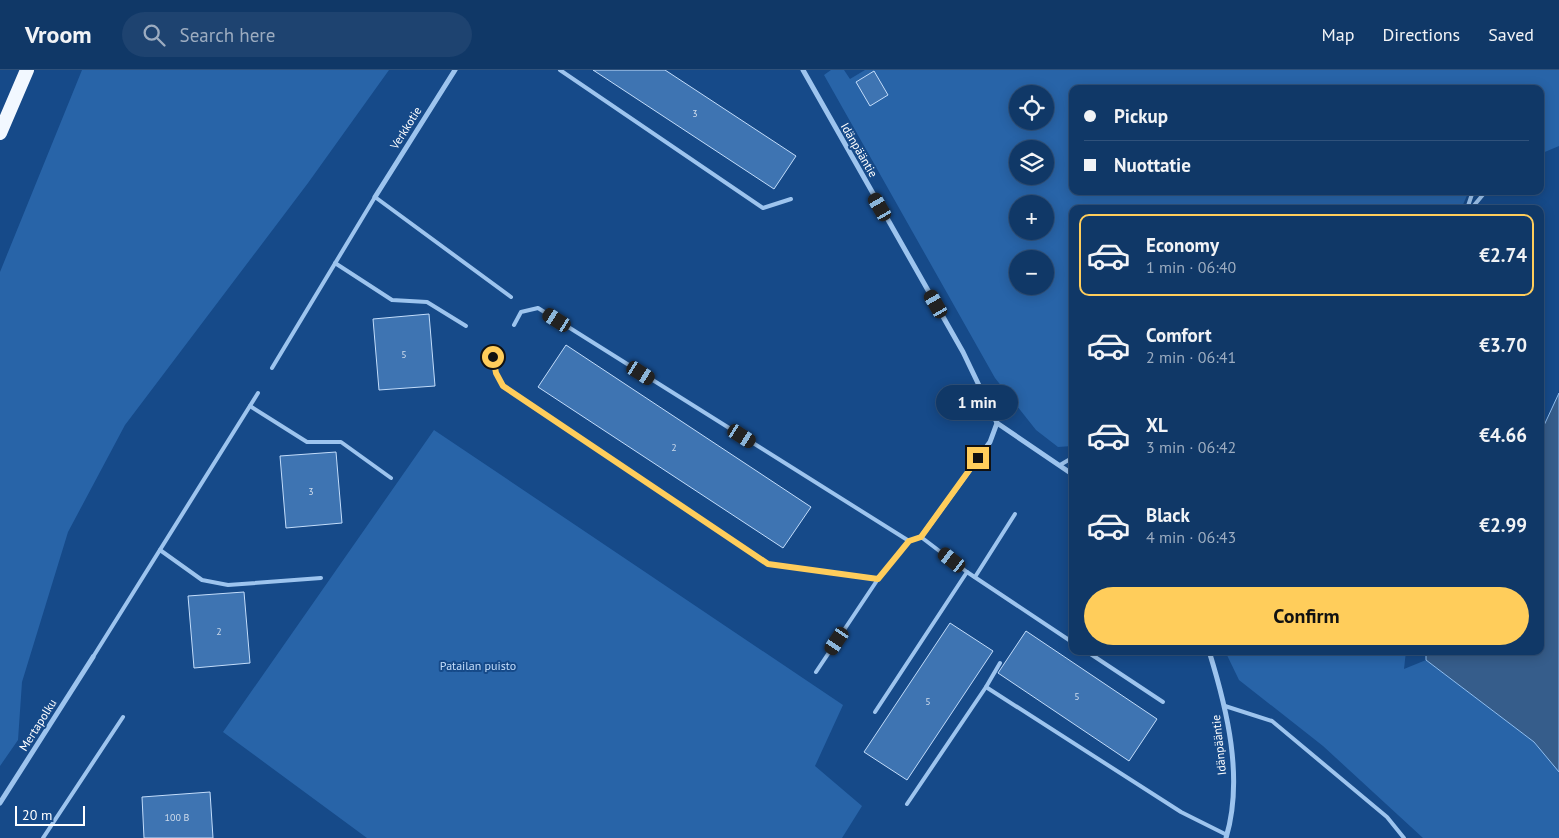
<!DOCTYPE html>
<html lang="en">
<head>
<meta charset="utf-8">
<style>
  :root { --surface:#103867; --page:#1e4370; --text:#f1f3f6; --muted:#9cacc0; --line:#30527b; --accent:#ffcd5b }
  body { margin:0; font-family:"PT Sans",sans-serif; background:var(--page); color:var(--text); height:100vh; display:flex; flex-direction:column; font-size:19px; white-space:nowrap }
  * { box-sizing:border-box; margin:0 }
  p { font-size:16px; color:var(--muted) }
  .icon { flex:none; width:28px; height:28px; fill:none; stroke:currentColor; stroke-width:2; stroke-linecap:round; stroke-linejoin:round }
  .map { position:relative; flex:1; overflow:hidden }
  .panel { position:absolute; left:1069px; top:135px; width:475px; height:450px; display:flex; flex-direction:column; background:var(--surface); border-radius:10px; box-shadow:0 2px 12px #0003,0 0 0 1px var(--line) }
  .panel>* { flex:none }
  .top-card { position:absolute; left:1069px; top:15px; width:475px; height:110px; border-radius:10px; box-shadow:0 2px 12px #0003,0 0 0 1px var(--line); display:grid; align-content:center; height:110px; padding:0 15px; background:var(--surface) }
  .tools { position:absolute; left:1009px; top:15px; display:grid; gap:10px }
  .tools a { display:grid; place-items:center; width:45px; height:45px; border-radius:50%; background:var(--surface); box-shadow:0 2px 12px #0003,0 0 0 1px var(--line); font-size:25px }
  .scale { position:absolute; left:15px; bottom:12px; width:70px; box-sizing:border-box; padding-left:5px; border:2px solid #fff; border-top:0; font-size:14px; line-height:18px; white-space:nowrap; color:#fff; -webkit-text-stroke:4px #164a89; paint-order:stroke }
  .end { position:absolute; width:22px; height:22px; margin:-11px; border:6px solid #ffcd5b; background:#111; box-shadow:0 0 0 2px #111 }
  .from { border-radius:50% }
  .bubble { position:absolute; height:35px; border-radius:18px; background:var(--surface); box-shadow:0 2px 12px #0003,0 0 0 1px var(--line); font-size:16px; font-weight:700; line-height:35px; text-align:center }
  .car { position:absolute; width:15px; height:30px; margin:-15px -8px; border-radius:6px; box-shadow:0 0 4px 1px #0007; background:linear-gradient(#222 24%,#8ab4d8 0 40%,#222 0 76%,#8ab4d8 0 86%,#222 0) }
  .top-card b { display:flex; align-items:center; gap:18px; height:48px; font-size:19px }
  .top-card b+b { border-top:1px solid var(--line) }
  .top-card i { width:12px; height:12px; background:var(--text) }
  ul { padding:9px 0 0; list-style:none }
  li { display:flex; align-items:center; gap:15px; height:82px; margin:0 10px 8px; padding:0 5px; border:2px solid transparent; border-radius:10px }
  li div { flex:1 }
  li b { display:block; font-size:19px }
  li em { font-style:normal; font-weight:700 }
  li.selected { border-color:var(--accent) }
  li>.icon { width:45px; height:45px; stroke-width:1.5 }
  .action { display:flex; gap:10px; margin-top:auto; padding:10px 15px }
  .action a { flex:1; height:58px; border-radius:30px; background:var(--accent); color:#111; font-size:20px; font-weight:700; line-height:58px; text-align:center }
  header { display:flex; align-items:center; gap:30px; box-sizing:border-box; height:70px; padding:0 25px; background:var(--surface); border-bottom:1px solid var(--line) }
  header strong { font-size:24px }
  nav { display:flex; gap:28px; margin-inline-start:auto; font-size:18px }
  .search { width:350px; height:45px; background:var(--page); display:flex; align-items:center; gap:12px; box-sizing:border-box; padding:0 18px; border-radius:28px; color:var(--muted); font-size:19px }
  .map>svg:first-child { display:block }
  .green { fill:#2864a8; fill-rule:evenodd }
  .water { fill:#365d8b; stroke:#90bff1 }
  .building { fill:#3e74b2; stroke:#c3ddfb }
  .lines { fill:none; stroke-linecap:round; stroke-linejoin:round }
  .service { stroke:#9dc4ee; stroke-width:4 }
  .minor { stroke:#9dc4ee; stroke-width:5 }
  .trunk { stroke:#f2f8ff; stroke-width:14 }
  .route { stroke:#ffcd5b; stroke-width:6 }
  .labels { text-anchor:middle; stroke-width:4; stroke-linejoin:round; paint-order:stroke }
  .number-label { font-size:10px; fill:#cfdcec }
  .street-label { font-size:12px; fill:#fff; stroke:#164a89 }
  .park-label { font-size:12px; fill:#c3ddfb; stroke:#164a89 }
</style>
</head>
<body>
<header>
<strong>Vroom</strong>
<div class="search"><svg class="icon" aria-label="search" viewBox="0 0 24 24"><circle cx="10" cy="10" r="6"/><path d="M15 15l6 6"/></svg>Search here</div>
<nav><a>Map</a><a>Directions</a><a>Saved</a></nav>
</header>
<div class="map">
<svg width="1559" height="768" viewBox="0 0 1559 768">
  <rect width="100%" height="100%" fill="#164a89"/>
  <g class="green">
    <path d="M 82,0 L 389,0 L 308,113 L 125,355 L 68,462 L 22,612 L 18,670 L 0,696 L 0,202 Z"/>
    <path d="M 831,0 L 844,0 L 850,9 L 865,0 L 1559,0 L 1559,76 L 1540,84 L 1540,19 L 1072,19 L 1072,121 L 1469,121 L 1461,139 L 1072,139 L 1072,376 L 1058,377 L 1036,360 L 995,308 L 824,5 ZM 1018,24 L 1045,24 L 1045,51 L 1018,51 ZM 1018,79 L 1045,79 L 1045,106 L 1018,106 ZM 1018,134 L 1045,134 L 1045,161 L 1018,161 ZM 1018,189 L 1045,189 L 1045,216 L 1018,216 Z"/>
    <path d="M 434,360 L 843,635 L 815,696 L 862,736 L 842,768 L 367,768 L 223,662 Z"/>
    <path d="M 1225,581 L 1406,581 L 1404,599 L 1426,590 L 1534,672 L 1559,702 L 1559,768 L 1423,768 L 1323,676 L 1239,610 Z"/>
  </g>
  <path class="water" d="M 1559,323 L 1559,702 L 1534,672 L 1426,590 L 1426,581 L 1540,581 L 1540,364 Z"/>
  <g class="building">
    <path d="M 593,0 L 665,0 L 796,86 L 774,119 Z"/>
    <path d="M 874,1 L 888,25 L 870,36 L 856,12 Z"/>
    <path d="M 429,244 L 435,316 L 379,320 L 373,249 Z"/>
    <path d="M 566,275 L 811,437 L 783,478 L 538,317 Z"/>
    <path d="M 336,382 L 342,453 L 286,458 L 280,386 Z"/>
    <path d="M 244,522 L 250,593 L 194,598 L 188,526 Z"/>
    <path d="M 950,553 L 993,581 L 907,710 L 864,682 Z"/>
    <path d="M 1026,561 L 1157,649 L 1129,691 L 998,603 Z"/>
    <path d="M 210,722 L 213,768 L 144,768 L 142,727 Z"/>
  </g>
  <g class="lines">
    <g class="service">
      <path d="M 560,0 L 763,138 L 791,129"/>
      <path d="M 1467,139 L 1473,121"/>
      <path d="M 1471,139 L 1486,121"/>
      <path d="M 335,193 L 392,230 L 427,232 L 466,256"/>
      <path d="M 514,255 L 521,242 L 538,238 L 909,471"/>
      <path d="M 493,287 L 496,303 L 503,316 L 768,494 L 878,509"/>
      <path d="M 272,298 L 375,127 L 511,227"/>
      <path d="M 250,336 L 307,372 L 341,372 L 391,408"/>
      <path d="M 1060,395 L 1072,388"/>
      <path d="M 160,480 L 202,510 L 228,515 L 321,508"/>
      <path d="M 975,507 L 1015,444"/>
      <path d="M 1086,581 L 1163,632"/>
      <path d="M 93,587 L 258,323"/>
      <path d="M 816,602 L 878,509 L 909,471 L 921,467 L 967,502 L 1072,572"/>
      <path d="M 986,617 L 1181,742 L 1227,765"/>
      <path d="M 1225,636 L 1272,651 L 1387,747 L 1404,768"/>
      <path d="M 875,642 L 967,502"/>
      <path d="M 907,734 L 986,617 L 1000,593"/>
      <path d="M 43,768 L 123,647"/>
    </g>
    <g class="minor">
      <path d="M 803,0 L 963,282 L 997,353 L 1072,404"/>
      <path d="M 375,127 L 455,0"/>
      <path d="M 921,467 L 990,372 L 997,353"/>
      <path d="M 1209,581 C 1227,639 1244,708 1226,768"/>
      <path d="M 0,733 L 93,587"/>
    </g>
    <path class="trunk" d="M 0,63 L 27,0"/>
  </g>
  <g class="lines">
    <path class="route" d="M 493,287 L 496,303 L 503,316 L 768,494 L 878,509 L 909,471 L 921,467 L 978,388"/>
  </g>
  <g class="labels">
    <g class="number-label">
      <text x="695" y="47">3</text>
      <text x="404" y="288">5</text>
      <text x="674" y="381">2</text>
      <text x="311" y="425">3</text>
      <text x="219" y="565">2</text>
      <text x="1077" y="630">5</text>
      <text x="928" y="635">5</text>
      <text x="177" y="751">100 B</text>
    </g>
    <g class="street-label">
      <text transform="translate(406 58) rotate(-58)" y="4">Verkkotie</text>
      <text transform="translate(859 80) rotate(60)" y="4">Idänpääntie</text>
      <text transform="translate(38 655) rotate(-58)" y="4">Mertapolku</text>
      <text transform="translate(1219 675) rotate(-96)" y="4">Idänpääntie</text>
    </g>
    <g class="park-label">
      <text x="478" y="600">Patailan puisto</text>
    </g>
  </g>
</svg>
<div class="tools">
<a><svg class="icon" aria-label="locate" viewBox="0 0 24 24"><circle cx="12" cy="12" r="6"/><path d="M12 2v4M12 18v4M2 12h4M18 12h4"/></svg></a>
<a><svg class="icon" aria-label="layers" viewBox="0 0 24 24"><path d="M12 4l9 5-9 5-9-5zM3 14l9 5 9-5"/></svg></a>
<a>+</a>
<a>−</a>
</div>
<div class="scale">20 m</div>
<i class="end from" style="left:493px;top:287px"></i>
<i class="end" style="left:978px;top:388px"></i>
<div class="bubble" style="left:936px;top:315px;width:82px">1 min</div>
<i class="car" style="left:880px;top:137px;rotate:330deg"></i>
<i class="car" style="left:936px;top:234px;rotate:330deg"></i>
<i class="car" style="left:557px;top:250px;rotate:302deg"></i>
<i class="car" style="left:641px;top:303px;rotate:122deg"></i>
<i class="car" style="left:742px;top:366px;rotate:122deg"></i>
<i class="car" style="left:952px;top:490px;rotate:308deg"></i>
<i class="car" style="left:837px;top:571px;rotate:214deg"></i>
<div class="top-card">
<b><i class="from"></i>Pickup</b>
<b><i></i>Nuottatie</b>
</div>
<section class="panel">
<ul>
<li class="selected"><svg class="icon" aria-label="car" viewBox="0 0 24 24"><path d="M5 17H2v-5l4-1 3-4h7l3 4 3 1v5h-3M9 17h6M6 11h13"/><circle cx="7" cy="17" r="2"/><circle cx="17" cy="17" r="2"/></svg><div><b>Economy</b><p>1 min · 06:40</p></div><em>€2.74</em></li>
<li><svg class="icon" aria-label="car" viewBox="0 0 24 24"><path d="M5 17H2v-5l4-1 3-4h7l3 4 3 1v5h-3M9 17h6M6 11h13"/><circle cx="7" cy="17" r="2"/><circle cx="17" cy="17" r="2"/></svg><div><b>Comfort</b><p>2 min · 06:41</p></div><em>€3.70</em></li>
<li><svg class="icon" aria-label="car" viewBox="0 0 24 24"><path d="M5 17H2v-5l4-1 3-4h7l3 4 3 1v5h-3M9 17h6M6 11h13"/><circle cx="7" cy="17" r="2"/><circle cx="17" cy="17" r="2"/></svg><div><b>XL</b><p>3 min · 06:42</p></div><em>€4.66</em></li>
<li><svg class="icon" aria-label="car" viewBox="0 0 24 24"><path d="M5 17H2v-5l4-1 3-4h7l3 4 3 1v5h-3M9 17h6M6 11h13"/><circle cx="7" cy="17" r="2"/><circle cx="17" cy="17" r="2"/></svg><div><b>Black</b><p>4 min · 06:43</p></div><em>€2.99</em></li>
</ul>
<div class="action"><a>Confirm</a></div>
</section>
</div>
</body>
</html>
